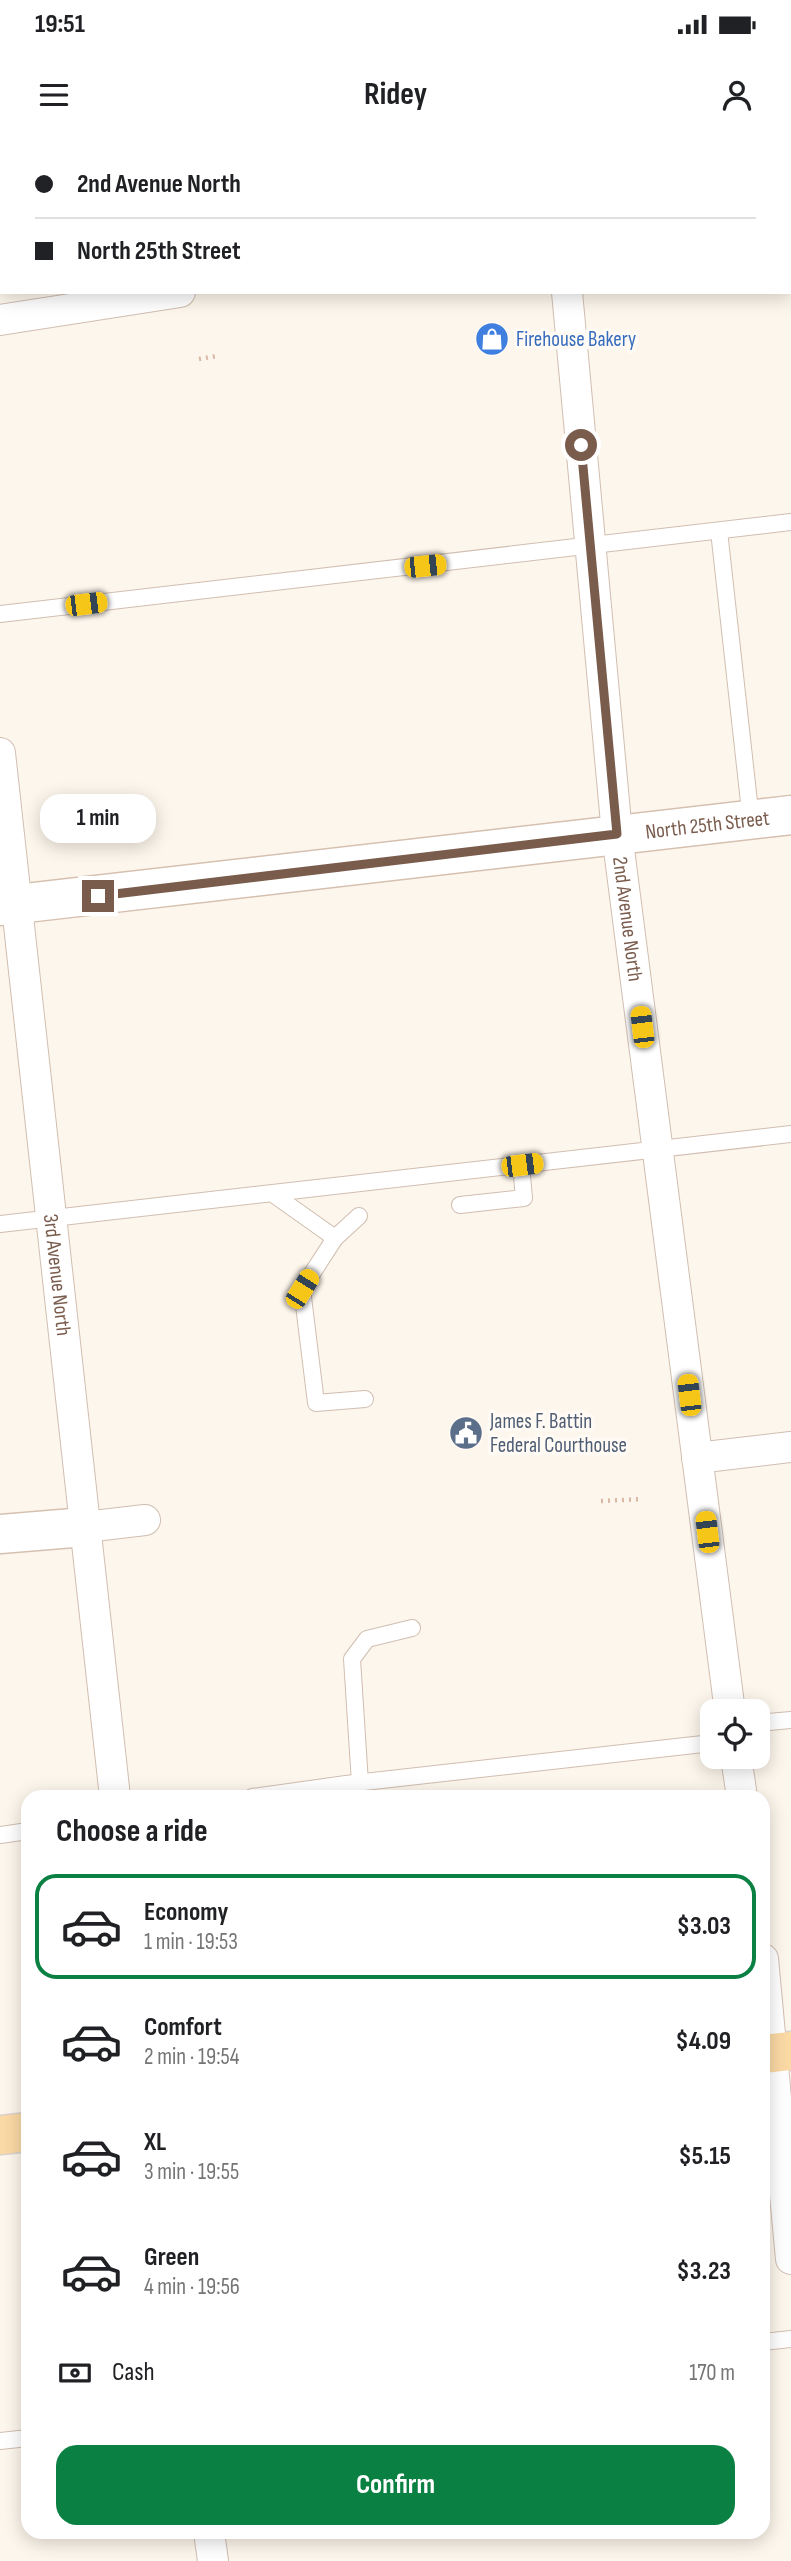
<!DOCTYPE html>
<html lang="en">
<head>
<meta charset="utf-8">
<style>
  :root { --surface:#fff; --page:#f2f2f2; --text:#202124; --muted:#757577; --line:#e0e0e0; --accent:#0b8043 }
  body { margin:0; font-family:"Sofia Sans Condensed",sans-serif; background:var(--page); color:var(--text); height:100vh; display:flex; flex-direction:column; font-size:26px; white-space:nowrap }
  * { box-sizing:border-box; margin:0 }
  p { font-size:23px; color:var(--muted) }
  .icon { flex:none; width:38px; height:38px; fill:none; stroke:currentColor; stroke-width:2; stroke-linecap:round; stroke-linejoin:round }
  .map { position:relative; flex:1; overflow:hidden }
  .side { position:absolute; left:21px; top:1650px; width:749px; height:749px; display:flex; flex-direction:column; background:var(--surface); border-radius:21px; box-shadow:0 4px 18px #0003 }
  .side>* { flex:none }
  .hud { position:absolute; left:0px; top:0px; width:791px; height:154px; box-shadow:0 4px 18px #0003; display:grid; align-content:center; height:154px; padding:0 35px; background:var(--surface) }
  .controls { position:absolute; left:700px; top:1559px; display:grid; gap:14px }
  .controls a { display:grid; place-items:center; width:70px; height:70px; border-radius:14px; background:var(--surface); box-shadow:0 4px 18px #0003; font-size:35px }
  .end { position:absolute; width:32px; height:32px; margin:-16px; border:9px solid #7a5c4d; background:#fff; box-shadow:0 0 0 4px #fff }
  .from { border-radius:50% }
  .bubble { position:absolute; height:49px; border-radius:21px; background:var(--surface); box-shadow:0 4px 18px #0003; font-size:23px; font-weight:700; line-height:49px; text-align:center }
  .car { position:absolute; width:21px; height:42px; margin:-21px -10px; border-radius:9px; box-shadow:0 0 5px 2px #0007; background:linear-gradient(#f5c518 24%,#345 0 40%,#f5c518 0 76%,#345 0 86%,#f5c518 0) }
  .hud b { display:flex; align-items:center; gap:24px; height:66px; font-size:26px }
  .hud b+b { border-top:2px solid var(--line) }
  .hud i { width:18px; height:18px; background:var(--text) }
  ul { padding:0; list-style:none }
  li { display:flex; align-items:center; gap:21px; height:105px; margin:0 14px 10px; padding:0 21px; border:4px solid transparent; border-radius:21px }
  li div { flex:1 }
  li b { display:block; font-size:26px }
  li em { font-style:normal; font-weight:700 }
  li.active { border-color:var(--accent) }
  li>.icon { width:63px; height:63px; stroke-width:1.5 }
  h2 { padding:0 35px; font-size:32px; line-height:84px }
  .pay { display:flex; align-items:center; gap:18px; height:77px; padding:0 35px; font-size:26px }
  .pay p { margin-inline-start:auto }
  .primary-button { display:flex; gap:14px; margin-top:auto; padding:14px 35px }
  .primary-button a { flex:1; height:80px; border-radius:21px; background:var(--accent); color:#fff; font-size:28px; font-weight:700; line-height:80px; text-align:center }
  .status { display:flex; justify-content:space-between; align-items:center; height:49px; padding:0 35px; background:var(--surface); direction:ltr }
  .status svg { height:19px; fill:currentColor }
  header { display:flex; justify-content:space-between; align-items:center; height:91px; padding:0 35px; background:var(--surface); font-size:32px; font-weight:700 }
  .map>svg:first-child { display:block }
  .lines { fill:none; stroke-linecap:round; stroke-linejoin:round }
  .lane-casing { stroke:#d1beb0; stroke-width:18 }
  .street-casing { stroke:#d1beb0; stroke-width:32 }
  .secondary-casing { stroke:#d6c0b0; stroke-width:41 }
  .primary-casing { stroke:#dad1cd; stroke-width:41 }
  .path { stroke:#d9b8a5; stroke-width:4.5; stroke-dasharray:2 5; stroke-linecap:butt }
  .lane { stroke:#fff; stroke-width:16 }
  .street { stroke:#fff; stroke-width:30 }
  .secondary { stroke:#fff; stroke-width:38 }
  .primary { stroke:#fbd9a5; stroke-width:38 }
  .route { stroke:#7a5c4d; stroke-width:9 }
  .labels { text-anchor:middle; stroke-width:7; stroke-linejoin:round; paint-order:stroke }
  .shop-label { font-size:21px; fill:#366cbe; stroke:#fffaf3; text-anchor:start }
  .street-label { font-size:21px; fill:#7a5c4d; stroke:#fffaf3 }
  .service-label { font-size:21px; fill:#4e5e75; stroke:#fffaf3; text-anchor:start }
</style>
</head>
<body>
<div class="status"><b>19:51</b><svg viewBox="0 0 49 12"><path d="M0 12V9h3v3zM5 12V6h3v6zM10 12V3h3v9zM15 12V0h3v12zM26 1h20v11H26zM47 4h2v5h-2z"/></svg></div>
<header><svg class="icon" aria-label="menu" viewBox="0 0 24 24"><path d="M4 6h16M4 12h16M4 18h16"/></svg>Ridey<svg class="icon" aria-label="person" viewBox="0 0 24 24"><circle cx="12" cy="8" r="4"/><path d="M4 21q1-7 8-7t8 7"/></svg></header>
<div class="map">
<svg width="791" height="2421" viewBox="0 0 791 2421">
  <rect width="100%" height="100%" fill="#fdf6ec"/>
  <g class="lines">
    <g class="lane-casing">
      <g id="lane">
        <path d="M 719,391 L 751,680"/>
        <path d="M 0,474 L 791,382"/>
        <path d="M 273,1054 L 335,1098"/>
        <path d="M 460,1065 L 524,1058 L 521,1025"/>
        <path d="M 359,1076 L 335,1098 L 302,1149 L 316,1263 L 365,1259"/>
        <path d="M 0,1084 L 791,994"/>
        <path d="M 758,1583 L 791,1580"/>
        <path d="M 360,1643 L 352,1519 L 367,1499 L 412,1488"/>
        <path d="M 252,1657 L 346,1644 L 712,1603"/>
        <path d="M 0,1695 L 28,1691"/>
        <path d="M 763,2202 L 791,2199"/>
        <path d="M 0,2301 L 28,2298"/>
      </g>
    </g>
    <g class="street-casing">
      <g id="street">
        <path d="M 550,0 L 550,2"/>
        <path d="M 789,68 L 791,68"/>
        <path id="s1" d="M 567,152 L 617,694 L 730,1572"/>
        <path d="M 0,180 L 180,152"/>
        <path id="s2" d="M 0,613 L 115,1657"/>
        <path d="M 697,1318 L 791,1307"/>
        <path d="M 85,1387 L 145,1380"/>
        <path d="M 736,1617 L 742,1657"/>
        <path d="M 763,1819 L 791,2119"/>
        <path d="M 209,2392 L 213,2421"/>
      </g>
    </g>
    <g class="secondary-casing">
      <g id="secondary">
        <path id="s3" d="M 0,766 L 791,675"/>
        <path d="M 0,1394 L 85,1387"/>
      </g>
    </g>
    <g class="primary-casing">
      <g id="primary">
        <path d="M 763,1914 L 791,1911"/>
        <path d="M 0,1995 L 28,1992"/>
      </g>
    </g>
    <g class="path">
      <path d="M 199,219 L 217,216"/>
      <path d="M 601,1361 L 642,1359"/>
    </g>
    <use href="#lane" class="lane"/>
    <use href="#street" class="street"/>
    <use href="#secondary" class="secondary"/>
    <use href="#primary" class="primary"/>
  </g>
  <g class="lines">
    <path class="route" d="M 98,756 L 617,694 L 581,305"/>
  </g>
  <defs>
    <g id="shop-disc" transform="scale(1.75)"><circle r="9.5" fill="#3f7fe0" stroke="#fffaf3"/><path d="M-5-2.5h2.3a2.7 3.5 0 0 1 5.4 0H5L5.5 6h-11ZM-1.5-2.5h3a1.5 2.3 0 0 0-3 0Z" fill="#fff"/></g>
    <g id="civic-disc" transform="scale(1.75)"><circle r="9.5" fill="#5c6f8a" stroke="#fffaf3"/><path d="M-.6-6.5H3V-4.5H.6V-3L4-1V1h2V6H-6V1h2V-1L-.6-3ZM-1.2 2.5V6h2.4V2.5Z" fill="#fff"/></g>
  </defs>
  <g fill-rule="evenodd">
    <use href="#shop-disc" x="492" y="199"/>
    <use href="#civic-disc" x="466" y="1293"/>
  </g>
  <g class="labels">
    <g class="shop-label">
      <text x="516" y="206">Firehouse Bakery</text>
    </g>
    <g class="street-label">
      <text dy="7" stroke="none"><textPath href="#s3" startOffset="712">North 25th Street</textPath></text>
      <text dy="7" stroke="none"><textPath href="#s1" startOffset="630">2nd Avenue North</textPath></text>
      <text dy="7" stroke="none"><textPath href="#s2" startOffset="525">3rd Avenue North</textPath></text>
    </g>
    <g class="service-label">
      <text x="490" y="1288">James F. Battin<tspan x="490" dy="24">Federal Courthouse</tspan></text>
    </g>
  </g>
</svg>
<div class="controls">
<a><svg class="icon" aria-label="locate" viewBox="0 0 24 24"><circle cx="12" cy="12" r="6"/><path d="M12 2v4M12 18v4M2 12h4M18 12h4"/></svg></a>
</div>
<i class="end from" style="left:581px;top:305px"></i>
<i class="end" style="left:98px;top:756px"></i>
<div class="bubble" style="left:40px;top:654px;width:116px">1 min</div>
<i class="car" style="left:425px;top:426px;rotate:84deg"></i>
<i class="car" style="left:86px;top:464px;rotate:83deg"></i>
<i class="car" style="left:642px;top:887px;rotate:353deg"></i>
<i class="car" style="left:522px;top:1025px;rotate:83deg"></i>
<i class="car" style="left:302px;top:1149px;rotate:32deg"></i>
<i class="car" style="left:689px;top:1255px;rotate:353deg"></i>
<i class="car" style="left:707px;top:1392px;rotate:353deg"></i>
<div class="hud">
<b><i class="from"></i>2nd Avenue North</b>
<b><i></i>North 25th Street</b>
</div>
<section class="side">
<h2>Choose a ride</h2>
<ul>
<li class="active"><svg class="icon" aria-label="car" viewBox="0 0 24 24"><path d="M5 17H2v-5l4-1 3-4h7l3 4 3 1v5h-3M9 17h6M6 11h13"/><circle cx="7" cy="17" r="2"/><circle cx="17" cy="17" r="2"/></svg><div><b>Economy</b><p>1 min · 19:53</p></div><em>$3.03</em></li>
<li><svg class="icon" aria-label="car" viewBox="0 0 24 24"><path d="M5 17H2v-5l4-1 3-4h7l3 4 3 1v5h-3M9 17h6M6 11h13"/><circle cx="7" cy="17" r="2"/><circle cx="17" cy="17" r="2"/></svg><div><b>Comfort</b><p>2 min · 19:54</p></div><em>$4.09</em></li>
<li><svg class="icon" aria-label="car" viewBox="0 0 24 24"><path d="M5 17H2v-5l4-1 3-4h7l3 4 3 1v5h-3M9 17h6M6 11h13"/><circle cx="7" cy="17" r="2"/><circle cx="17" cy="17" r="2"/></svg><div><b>XL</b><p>3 min · 19:55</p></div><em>$5.15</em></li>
<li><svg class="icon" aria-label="car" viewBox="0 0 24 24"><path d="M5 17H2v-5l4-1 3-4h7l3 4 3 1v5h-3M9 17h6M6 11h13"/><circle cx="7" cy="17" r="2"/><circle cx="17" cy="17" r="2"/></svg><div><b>Green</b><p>4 min · 19:56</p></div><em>$3.23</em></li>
</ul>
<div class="pay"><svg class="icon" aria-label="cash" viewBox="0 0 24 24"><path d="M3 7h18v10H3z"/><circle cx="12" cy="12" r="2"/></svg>Cash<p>170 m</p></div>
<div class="primary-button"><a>Confirm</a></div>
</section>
</div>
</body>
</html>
